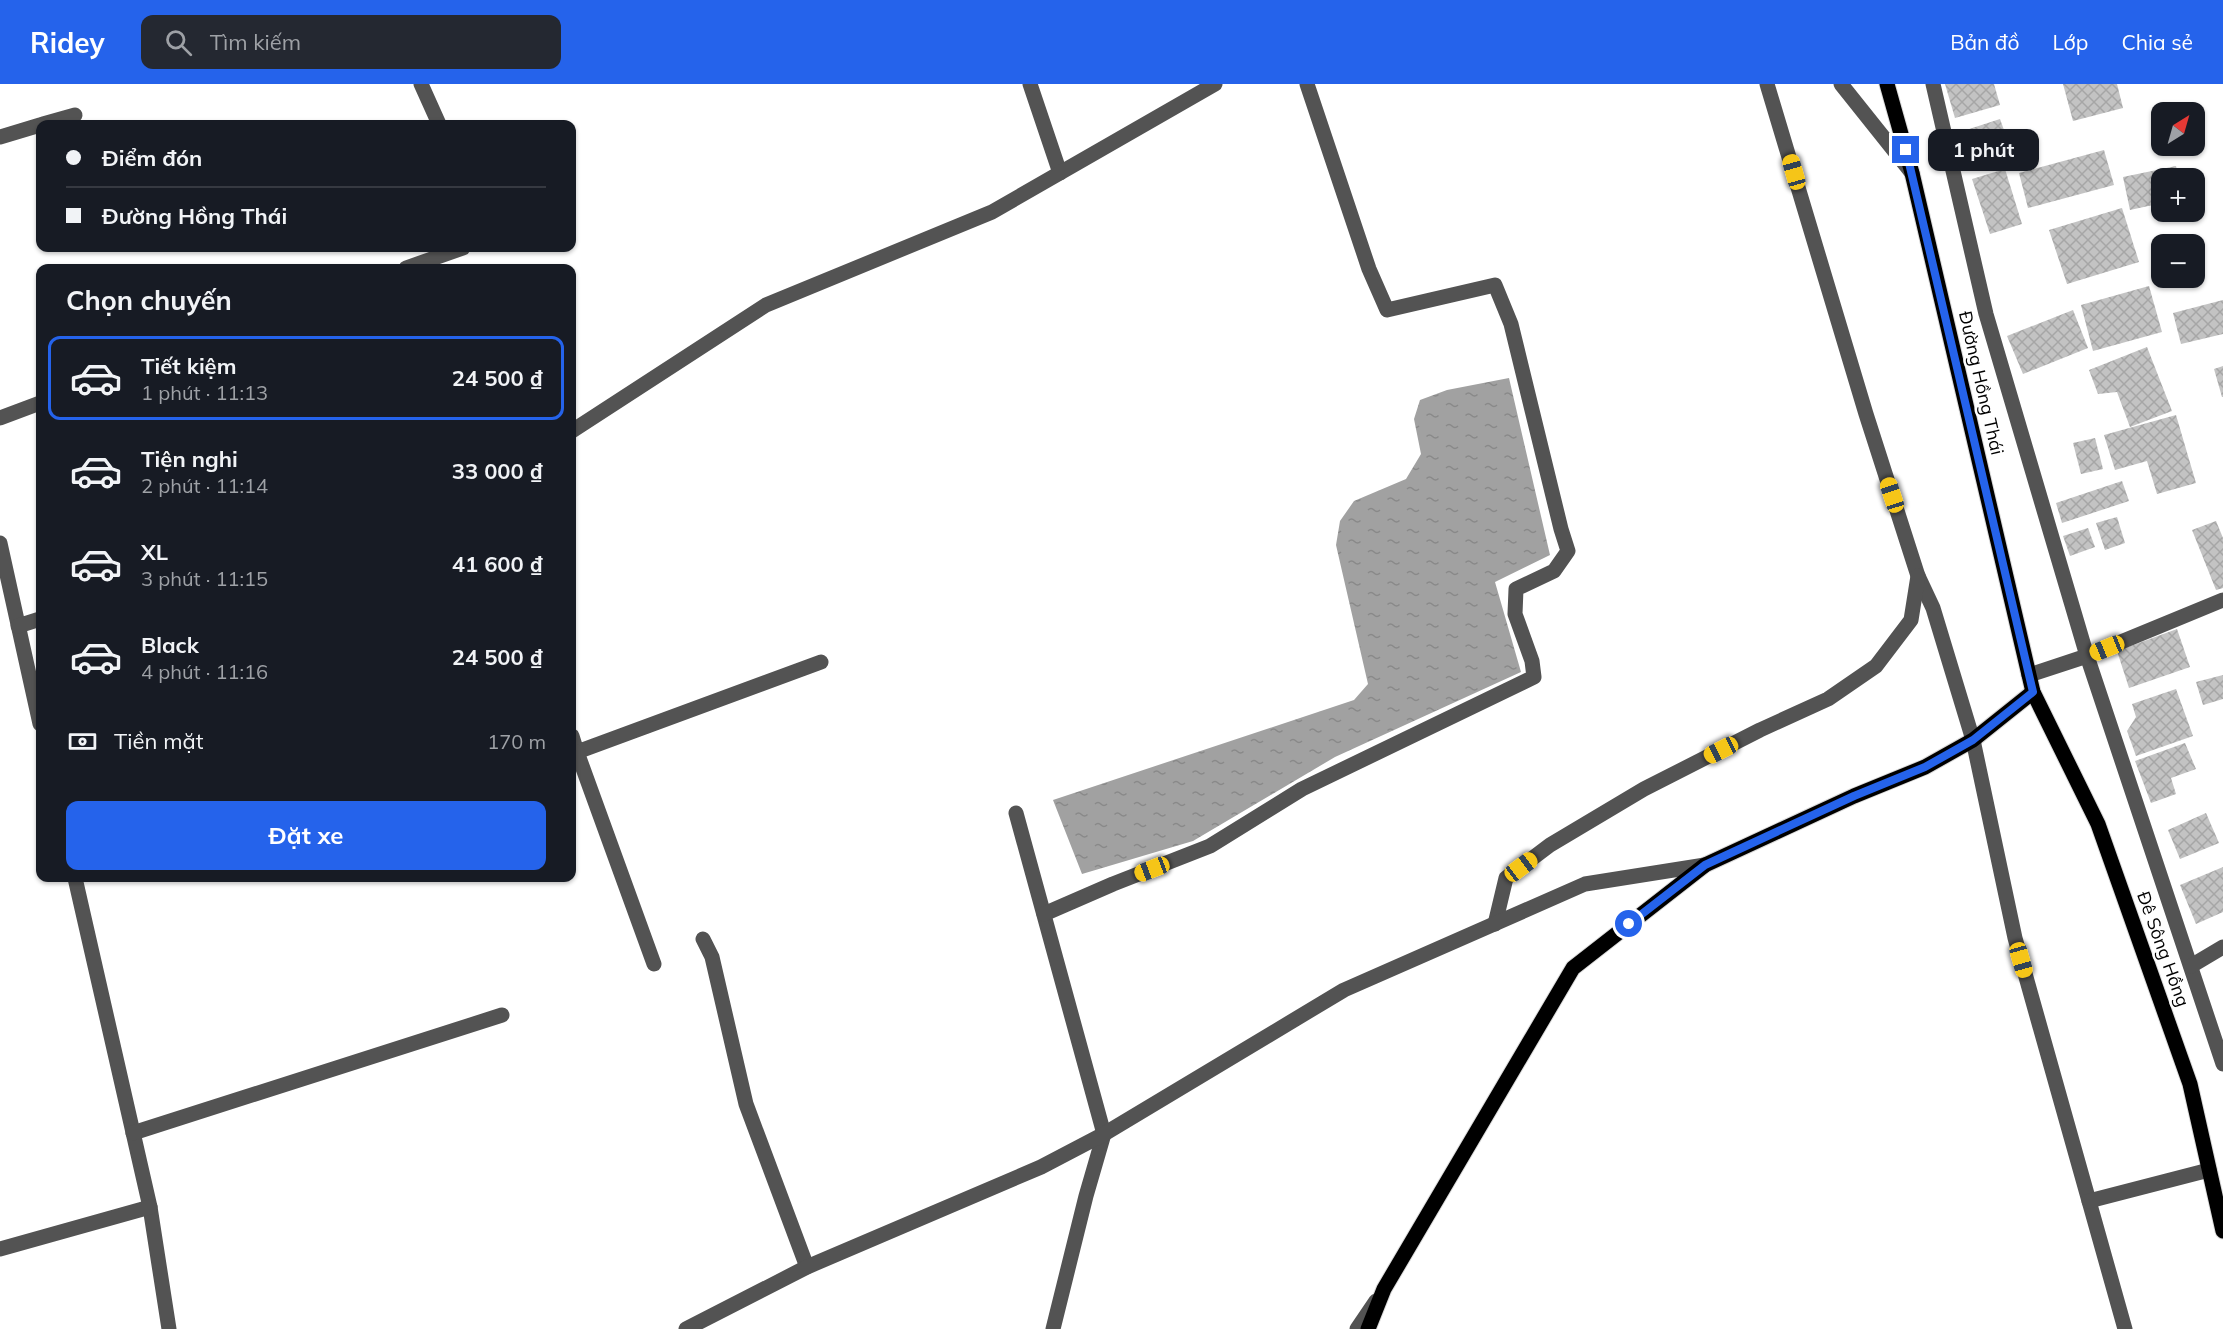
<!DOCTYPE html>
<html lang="vi">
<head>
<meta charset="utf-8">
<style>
  :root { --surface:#171b24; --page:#242831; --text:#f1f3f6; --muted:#9ea1a6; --line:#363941; --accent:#2563eb }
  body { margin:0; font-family:Mulish,sans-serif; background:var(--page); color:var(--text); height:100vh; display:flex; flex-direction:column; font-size:22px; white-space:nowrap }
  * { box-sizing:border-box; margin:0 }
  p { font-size:20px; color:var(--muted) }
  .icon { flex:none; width:33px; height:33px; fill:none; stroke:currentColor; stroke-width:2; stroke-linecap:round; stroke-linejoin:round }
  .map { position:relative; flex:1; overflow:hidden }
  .side { position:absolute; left:36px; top:180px; width:540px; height:618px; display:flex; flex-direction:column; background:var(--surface); border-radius:12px; box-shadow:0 2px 4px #0004 }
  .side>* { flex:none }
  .banner { position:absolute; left:36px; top:36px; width:540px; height:132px; border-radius:12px; box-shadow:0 2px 4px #0004; display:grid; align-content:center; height:132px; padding:0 30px; background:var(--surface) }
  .needle { width:39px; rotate:37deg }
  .buttons { position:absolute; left:2151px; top:18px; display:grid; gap:12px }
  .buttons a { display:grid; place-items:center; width:54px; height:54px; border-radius:12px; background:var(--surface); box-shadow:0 2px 4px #0004; font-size:30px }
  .end { position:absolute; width:27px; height:27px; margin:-14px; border:8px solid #2563eb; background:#fff; box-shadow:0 0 0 3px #fff }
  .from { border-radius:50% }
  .bubble { position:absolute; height:42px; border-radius:12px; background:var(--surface); box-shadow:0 2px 4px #0004; font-size:20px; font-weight:700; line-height:42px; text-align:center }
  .car { position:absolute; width:18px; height:36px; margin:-18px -9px; border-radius:8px; box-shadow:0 0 4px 2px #0007; background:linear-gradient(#f5c518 24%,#345 0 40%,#f5c518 0 76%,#345 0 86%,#f5c518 0) }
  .banner b { display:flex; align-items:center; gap:21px; height:57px; font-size:22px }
  .banner b+b { border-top:2px solid var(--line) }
  .banner i { width:15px; height:15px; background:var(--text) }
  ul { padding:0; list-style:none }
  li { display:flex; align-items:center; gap:18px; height:84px; margin:0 12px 9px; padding:0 18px; border:3px solid transparent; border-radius:12px }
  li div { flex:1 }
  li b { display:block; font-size:22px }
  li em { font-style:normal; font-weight:700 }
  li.selected { border-color:var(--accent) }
  li>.icon { width:54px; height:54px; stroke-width:1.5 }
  h2 { padding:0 30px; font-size:27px; line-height:72px }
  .pay { display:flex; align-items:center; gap:15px; height:66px; padding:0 30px; font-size:22px }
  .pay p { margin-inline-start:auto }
  .primary-button { display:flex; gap:12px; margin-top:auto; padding:12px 30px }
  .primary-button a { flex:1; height:69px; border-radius:12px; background:var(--accent); color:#fff; font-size:24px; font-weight:700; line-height:69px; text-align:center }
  header { display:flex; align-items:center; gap:36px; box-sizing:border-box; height:84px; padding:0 30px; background:var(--accent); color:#fff }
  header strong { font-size:28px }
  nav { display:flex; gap:33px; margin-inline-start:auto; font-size:21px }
  .search { width:420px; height:54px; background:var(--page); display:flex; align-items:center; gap:15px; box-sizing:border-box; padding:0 21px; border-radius:12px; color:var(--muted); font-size:22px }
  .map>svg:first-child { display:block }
  .water { fill:url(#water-ripples) }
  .building { fill:url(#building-cross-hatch) }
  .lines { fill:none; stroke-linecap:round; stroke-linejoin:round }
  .major-casing { stroke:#dbdbdb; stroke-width:17 }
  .minor { stroke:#535353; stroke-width:15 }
  .major { stroke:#000; stroke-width:15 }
  .route { stroke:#2563eb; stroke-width:8 }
  .labels { text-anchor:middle; stroke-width:5; stroke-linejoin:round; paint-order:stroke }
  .street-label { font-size:18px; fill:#000; stroke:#fff }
</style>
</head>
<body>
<header>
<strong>Ridey</strong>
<div class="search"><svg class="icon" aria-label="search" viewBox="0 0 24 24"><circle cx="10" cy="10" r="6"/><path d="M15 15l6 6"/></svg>Tìm kiếm</div>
<nav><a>Bản đồ</a><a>Lớp</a><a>Chia sẻ</a></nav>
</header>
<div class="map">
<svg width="2223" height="1245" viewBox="0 0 2223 1245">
  <defs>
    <pattern id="water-ripples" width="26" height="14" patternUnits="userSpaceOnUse" patternTransform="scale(1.5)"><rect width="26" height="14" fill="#a1a1a1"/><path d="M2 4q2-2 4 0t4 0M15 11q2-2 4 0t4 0" fill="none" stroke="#898989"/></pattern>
    <pattern id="building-cross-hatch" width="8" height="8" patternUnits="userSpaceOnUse" patternTransform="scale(1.5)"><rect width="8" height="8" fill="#c3c3c3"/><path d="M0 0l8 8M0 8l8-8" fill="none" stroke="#a6a6a6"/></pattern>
  </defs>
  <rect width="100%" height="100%" fill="#fff"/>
  <path class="water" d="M 1509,294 L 1550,471 L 1495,498 L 1521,588 L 1335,673 L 1193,757 L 1082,790 L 1053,716 L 1354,616 L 1368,600 L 1336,461 L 1340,437 L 1354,417 L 1406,395 L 1421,370 L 1414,335 L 1420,316 L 1447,306 Z"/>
  <g class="building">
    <path d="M 1945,0 L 1994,0 L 2000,21 L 1955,34 Z"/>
    <path d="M 2063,0 L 2117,0 L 2123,24 L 2073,37 Z"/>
    <path d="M 2000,35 L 2013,71 L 1969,85 L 1957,49 Z"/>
    <path d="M 2104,66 L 2114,101 L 2028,124 L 2019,89 Z"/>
    <path d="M 2176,82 L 2179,94 L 2162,94 L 2162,119 L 2130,126 L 2123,93 Z"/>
    <path d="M 2005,85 L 2022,140 L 1990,150 L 1972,95 Z"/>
    <path d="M 2122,124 L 2139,178 L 2067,200 L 2049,146 Z"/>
    <path d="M 2149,202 L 2162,248 L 2093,267 L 2081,221 Z"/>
    <path d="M 2223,216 L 2223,250 L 2181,260 L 2173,229 Z"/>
    <path d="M 2073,226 L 2088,264 L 2023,290 L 2007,252 Z"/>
    <path d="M 2147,263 L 2172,327 L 2130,343 L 2117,308 L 2098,310 L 2089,286 Z"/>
    <path d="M 2223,282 L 2223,313 L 2222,313 L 2214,285 Z"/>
    <path d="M 2176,331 L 2196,399 L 2157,410 L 2147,377 L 2115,386 L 2104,351 Z"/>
    <path d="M 2095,354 L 2103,385 L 2081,390 L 2073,359 Z"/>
    <path d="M 2122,397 L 2129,417 L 2062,439 L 2056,419 Z"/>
    <path d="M 2117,433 L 2125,459 L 2105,466 L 2096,439 Z"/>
    <path d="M 2216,437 L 2223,454 L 2223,504 L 2216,506 L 2192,446 Z"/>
    <path d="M 2088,444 L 2095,463 L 2070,472 L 2063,452 Z"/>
    <path d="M 2177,545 L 2190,583 L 2129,604 L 2117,567 Z"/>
    <path d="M 2223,591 L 2223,615 L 2203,621 L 2196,598 Z"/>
    <path d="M 2176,605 L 2193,652 L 2136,672 L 2127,647 L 2136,633 L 2132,620 Z"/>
    <path d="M 2185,659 L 2196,685 L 2171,694 L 2176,710 L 2151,719 L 2135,677 Z"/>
    <path d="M 2206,729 L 2219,759 L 2180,775 L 2168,746 Z"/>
    <path d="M 2223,783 L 2223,828 L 2196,840 L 2180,801 Z"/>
  </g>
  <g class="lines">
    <g class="major-casing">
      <g id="major">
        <path d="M 1887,0 L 1912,89 L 2033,608 L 2098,740 L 2190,1000 L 2223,1147"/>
        <path d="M 1368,1245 L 1384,1205 L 1573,884 L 1705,781 L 1854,712 L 1925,683 L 1973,656 L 2033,608"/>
      </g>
    </g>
    <g class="minor">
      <path d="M 421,0 L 439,40"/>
      <path d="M 1030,0 L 1060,89"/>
      <path d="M 1767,0 L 1866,330 L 1918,492 L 1933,524 L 1973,656 L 2015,854 L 2125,1245"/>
      <path d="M 1841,0 L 1912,89"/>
      <path d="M 1933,0 L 1986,230 L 2087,572 L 2223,980"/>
      <path d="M 43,40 L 75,31"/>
      <path d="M 0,53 L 40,41"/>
      <path d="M 406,184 L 463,164"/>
      <path d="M 0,334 L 40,319"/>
      <path d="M 572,347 L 766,221 L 992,128 L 1215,0"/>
      <path d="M 0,459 L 40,640"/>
      <path d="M 18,542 L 40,535"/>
      <path d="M 2029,591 L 2087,572 L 2223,516"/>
      <path d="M 572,652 L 577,668 L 821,578"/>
      <path d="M 577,668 L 654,880"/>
      <path d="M 1016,729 L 1104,1050 L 1086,1112 L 1053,1245"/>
      <path d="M 75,794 L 150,1123 L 169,1245"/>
      <path d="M 1044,830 L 1113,800 L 1210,762 L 1302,705 L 1534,593 L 1532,577 L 1515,530 L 1516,505 L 1554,487 L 1568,467 L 1561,445 L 1511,240 L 1495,201 L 1387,226 L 1369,185 L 1307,0"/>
      <path d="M 1495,840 L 1506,794 L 1550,761 L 1644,705 L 1760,646 L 1828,615 L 1876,582 L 1911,536 L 1918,492"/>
      <path d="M 703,855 L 712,873 L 746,1020 L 807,1183"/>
      <path d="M 2191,882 L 2223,863"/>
      <path d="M 133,1049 L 502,931"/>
      <path d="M 2089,1117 L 2209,1086"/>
      <path d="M 0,1165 L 150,1123"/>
      <path d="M 686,1245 L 807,1183 L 1041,1083 L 1104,1050 L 1344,906 L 1585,800 L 1705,781"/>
      <path d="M 1357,1245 L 1376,1217"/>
    </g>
    <use href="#major" class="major"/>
  </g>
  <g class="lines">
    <path class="route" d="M 1629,840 L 1705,781 L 1854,712 L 1925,683 L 1973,656 L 2033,608 L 1906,66"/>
  </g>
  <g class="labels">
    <g class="street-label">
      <text transform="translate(1981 299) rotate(77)" y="6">Đường Hồng Thái</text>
      <text transform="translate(2163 865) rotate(70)" y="6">Đê Sông Hồng</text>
    </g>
  </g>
</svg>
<div class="buttons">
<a><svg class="needle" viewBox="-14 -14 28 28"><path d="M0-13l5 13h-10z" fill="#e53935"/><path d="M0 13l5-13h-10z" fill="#9ea1a6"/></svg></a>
<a>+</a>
<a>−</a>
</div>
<i class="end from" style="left:1629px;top:840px"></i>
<i class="end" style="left:1906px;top:66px"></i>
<div class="bubble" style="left:1928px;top:45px;width:111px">1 phút</div>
<i class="car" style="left:1794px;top:88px;rotate:344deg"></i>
<i class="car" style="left:1892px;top:411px;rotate:342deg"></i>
<i class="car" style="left:2107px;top:564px;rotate:248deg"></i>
<i class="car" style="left:1721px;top:666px;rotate:243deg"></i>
<i class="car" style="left:1521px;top:783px;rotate:53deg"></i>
<i class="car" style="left:1152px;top:785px;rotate:249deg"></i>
<i class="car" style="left:2021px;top:876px;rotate:164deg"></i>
<div class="banner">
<b><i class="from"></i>Điểm đón</b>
<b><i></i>Đường Hồng Thái</b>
</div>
<section class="side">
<h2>Chọn chuyến</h2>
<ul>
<li class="selected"><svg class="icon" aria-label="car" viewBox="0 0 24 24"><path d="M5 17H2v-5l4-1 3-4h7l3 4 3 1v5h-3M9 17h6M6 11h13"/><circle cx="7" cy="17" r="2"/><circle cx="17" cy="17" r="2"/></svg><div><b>Tiết kiệm</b><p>1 phút · 11:13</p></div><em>24 500 ₫</em></li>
<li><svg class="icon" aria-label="car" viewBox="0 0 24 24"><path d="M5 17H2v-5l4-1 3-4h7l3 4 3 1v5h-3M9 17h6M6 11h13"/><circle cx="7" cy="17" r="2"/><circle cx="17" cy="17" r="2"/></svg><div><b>Tiện nghi</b><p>2 phút · 11:14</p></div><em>33 000 ₫</em></li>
<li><svg class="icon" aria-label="car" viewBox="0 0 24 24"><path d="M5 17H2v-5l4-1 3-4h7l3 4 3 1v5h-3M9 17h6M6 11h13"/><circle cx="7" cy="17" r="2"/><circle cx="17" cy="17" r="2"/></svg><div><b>XL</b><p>3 phút · 11:15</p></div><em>41 600 ₫</em></li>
<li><svg class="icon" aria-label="car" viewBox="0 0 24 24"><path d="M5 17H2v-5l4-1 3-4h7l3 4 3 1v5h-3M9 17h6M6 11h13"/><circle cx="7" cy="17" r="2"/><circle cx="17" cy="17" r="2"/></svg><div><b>Black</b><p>4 phút · 11:16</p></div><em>24 500 ₫</em></li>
</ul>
<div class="pay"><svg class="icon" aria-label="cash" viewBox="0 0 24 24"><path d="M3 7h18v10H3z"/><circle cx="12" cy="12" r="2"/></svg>Tiền mặt<p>170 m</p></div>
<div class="primary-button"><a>Đặt xe</a></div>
</section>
</div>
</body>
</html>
